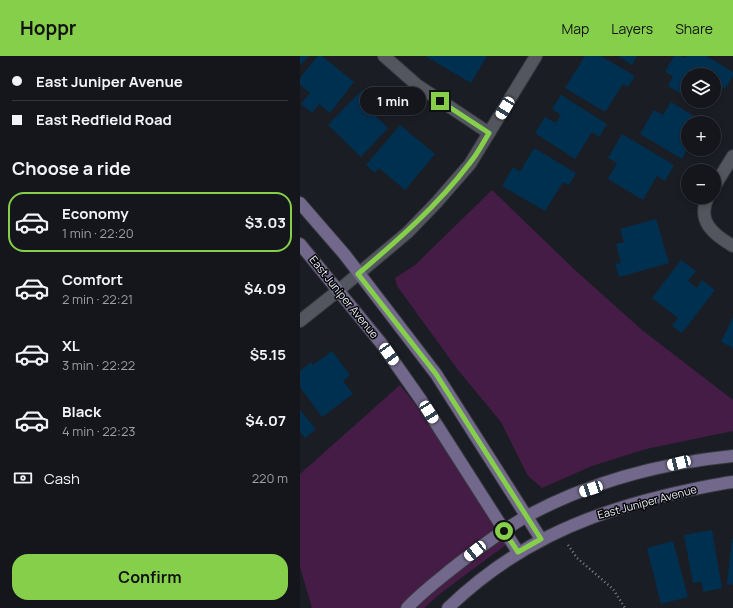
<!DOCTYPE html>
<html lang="en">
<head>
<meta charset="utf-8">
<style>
  :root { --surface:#14161b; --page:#1d1f24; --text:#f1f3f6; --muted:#9d9fa3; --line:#33353a; --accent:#86cf4b }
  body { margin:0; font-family:Manrope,sans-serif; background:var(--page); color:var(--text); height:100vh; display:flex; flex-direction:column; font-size:15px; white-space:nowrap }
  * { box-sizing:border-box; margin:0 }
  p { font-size:13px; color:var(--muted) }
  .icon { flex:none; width:22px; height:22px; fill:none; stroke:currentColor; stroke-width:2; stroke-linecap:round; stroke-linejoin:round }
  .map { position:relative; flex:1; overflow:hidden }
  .panel { display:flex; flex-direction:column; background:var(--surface); width:300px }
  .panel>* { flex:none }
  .hud { display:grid; align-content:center; height:88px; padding:0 12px; background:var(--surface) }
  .buttons { position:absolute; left:381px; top:12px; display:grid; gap:8px }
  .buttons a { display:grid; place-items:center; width:40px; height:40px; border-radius:50%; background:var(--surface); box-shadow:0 2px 6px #0003,0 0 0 1px var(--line); font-size:20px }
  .end { position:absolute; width:18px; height:18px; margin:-9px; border:5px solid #86cf4b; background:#111; box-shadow:0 0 0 2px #111 }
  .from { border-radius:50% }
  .bubble { position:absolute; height:28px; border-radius:14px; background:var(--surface); box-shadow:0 2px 6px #0003,0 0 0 1px var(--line); font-size:13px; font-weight:700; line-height:28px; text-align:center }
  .car { position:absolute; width:12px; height:24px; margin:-12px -6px; border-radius:5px; box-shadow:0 0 3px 1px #0007; background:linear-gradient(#fff 24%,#345 0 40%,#fff 0 76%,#345 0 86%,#fff 0) }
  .hud b { display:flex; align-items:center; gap:14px; height:38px; font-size:15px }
  .hud b+b { border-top:1px solid var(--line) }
  .hud i { width:10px; height:10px; background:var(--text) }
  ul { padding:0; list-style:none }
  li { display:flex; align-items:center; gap:12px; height:60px; margin:0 8px 6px; padding:0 4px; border:2px solid transparent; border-radius:16px }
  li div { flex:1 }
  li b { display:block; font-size:15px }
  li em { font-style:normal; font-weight:700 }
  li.active { border-color:var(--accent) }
  li>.icon { width:36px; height:36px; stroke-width:1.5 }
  h2 { padding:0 12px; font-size:18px; line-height:48px }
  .pay { display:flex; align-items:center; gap:10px; height:44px; padding:0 12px; font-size:15px }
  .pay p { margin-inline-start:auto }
  .action { display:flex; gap:8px; margin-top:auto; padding:8px 12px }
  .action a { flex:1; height:46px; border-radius:16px; background:var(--accent); color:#111; font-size:16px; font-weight:700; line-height:46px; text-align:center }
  header { display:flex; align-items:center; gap:24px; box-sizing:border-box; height:56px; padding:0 20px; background:var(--accent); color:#111 }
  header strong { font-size:19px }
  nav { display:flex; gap:22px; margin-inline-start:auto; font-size:14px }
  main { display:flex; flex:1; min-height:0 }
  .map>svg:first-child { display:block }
  .green { fill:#451c45 }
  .building { fill:#003050 }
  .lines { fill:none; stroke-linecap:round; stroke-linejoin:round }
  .street-casing { stroke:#38393f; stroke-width:14 }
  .secondary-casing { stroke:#38393f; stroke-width:14 }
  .path { stroke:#82858b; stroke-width:2.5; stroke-dasharray:1 3; stroke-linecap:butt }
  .street { stroke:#53565f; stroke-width:12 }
  .secondary { stroke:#71688b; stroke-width:12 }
  .route { stroke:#86cf4b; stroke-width:5 }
  .labels { text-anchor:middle; stroke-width:3; stroke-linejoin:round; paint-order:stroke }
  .street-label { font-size:11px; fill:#e8eaef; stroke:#06070a }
</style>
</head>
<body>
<header>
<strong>Hoppr</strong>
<nav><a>Map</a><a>Layers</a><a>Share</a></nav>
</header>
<main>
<section class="panel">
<div class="hud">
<b><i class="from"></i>East Juniper Avenue</b>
<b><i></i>East Redfield Road</b>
</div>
<h2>Choose a ride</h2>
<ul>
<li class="active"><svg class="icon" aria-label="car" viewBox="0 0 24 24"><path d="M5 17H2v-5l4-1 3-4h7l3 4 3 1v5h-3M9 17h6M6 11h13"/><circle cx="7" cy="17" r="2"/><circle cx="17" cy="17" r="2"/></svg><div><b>Economy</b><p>1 min · 22:20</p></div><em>$3.03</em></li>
<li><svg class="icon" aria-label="car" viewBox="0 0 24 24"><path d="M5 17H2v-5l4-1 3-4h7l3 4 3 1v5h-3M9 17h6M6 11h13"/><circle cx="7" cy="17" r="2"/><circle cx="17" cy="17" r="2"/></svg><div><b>Comfort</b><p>2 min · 22:21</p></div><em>$4.09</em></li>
<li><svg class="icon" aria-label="car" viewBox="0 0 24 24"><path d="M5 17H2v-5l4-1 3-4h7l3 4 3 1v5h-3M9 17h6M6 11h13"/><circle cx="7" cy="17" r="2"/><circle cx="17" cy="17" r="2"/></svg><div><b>XL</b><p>3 min · 22:22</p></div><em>$5.15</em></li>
<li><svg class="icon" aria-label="car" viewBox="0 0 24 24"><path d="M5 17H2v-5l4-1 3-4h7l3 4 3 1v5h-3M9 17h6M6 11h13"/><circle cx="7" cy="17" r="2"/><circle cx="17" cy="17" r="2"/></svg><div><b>Black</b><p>4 min · 22:23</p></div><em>$4.07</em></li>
</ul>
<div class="pay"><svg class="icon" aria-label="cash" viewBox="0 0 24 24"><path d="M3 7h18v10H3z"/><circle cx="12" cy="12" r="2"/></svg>Cash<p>220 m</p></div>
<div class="action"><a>Confirm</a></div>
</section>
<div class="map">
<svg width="433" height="552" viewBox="0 0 433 552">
  <rect width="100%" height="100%" fill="#1a1d24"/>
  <g class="green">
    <path d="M 192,134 L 275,214 L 342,274 L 433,344 L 433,375 L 346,393 L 292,410 L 242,432 L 228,420 L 201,366 L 158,314 L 97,230 L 95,222 L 115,209 Z"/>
    <path d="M 100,329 L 153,397 L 211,485 L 141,537 L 124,552 L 12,552 L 0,511 L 0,418 Z"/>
  </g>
  <g class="building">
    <path d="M 0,0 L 9,0 L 0,9 Z"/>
    <path d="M 18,0 L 22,0 L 54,26 L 30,57 L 19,48 L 12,57 L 1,48 L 10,37 L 0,29 L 0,22 Z"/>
    <path d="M 125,0 L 187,0 L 171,27 Z"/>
    <path d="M 285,0 L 301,0 L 335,20 L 328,31 L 323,28 L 305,56 L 265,32 Z"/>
    <path d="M 318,0 L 337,0 L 332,9 Z"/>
    <path d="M 374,0 L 380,0 L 385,2 L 386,0 L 406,0 L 433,16 L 433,20 L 425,33 L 414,26 L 414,19 L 388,19 L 388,42 L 368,30 L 373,20 L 365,16 Z"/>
    <path d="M 62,34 L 75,46 L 68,53 L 88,72 L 61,101 L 28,69 Z"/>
    <path d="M 261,39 L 307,68 L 299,81 L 292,76 L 275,103 L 235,77 L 245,61 L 256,67 L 261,59 L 252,53 Z"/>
    <path d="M 371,46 L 405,67 L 388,67 L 388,92 L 382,103 L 340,78 L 354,54 L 363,59 Z"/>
    <path d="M 100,69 L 135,98 L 105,134 L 79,112 L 75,117 L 66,109 Z"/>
    <path d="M 322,78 L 374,109 L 365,125 L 357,120 L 343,144 L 308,123 L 317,107 L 308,102 Z"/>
    <path d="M 234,92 L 276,117 L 269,129 L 263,126 L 245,155 L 202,130 L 213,111 L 220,116 Z"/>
    <path d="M 356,163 L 369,207 L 319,221 L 315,208 L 321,207 L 316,188 L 324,186 L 320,173 Z"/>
    <path d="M 381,204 L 396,215 L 388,225 L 397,232 L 402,224 L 415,234 L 382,277 L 372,270 L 378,262 L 352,242 Z"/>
    <path d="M 433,261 L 433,292 L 421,286 Z"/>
    <path d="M 32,295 L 50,319 L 43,325 L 53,338 L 22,361 L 0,331 L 0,315 L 11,306 L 13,309 Z"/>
    <path d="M 0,354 L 16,373 L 5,382 L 0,376 Z"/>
    <path d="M 412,474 L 422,532 L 403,536 L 402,526 L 393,527 L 384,479 Z"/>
    <path d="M 432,483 L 433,483 L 433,529 L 427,528 Z"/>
    <path d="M 373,485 L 388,541 L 361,548 L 347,492 Z"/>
  </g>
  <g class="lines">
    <g class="street-casing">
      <g id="street">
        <path d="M 84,0 L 117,29 L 189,77"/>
        <path d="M 414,131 L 433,100"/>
        <path d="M 408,141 C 396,165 414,179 433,190"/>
        <path d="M 0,265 L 39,234 L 108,176 L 136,147 L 170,108 L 236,0"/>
      </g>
    </g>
    <g class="secondary-casing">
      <g id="secondary">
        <path d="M 0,147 L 45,199 L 136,318 L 241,483"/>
        <path d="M 0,188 L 81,287 L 121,344 L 218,496"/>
        <path d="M 107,552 C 121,537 137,525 153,512 C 176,494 201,475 227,460 C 290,426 363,407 433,400"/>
        <path d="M 148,552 C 211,491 282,459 367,439 C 389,434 411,429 433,426"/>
      </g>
    </g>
    <path class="path" d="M 268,489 L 277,502 L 313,533 L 325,552"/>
    <use href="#street" class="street"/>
    <use href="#secondary" class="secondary"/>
  </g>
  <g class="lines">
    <path class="route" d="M 140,45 L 189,77 C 183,87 177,99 169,108 C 137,150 98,184 58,218 L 136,318 L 241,483 L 218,496 L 204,475"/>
  </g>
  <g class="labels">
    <g class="street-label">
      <text transform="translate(44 241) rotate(51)" y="4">East Juniper Avenue</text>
      <text transform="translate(347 446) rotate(-15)" y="4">East Juniper Avenue</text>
    </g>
  </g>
</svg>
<div class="buttons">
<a><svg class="icon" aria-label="layers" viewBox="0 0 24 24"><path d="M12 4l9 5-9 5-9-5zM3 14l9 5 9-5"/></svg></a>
<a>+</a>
<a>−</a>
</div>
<i class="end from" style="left:204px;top:475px"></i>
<i class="end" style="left:140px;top:45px"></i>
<div class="bubble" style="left:60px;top:31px;width:66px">1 min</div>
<i class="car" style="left:205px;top:52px;rotate:211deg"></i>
<i class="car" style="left:89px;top:298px;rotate:145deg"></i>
<i class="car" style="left:129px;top:356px;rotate:148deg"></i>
<i class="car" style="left:379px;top:407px;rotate:256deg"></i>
<i class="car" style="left:291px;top:433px;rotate:251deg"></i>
<i class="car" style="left:175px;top:495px;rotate:231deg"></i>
</div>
</main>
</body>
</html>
